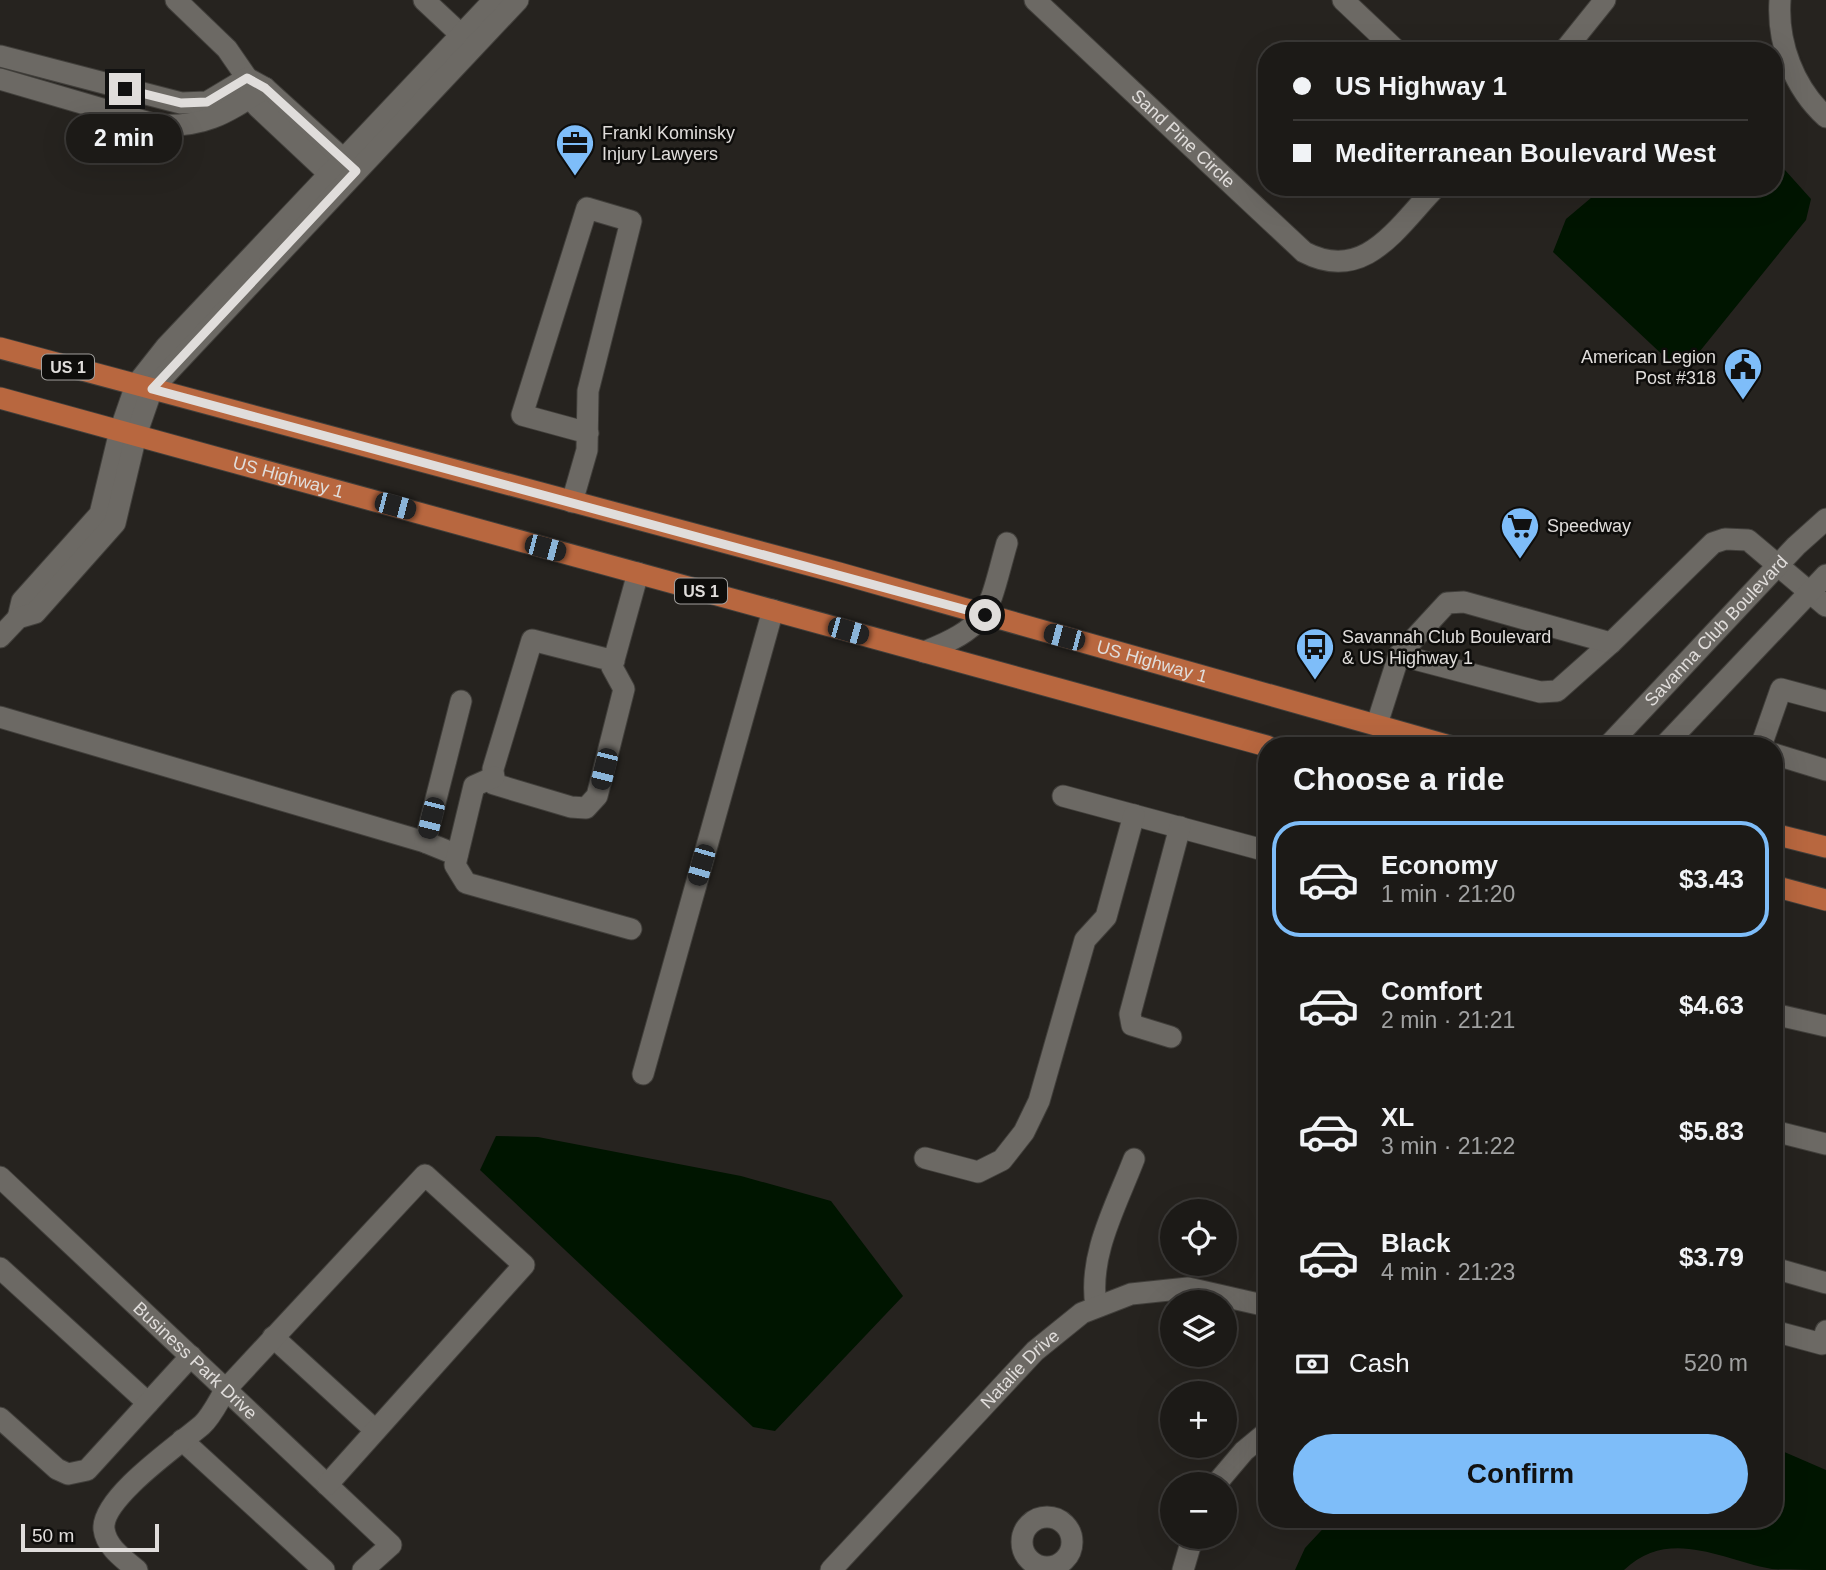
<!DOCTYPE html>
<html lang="en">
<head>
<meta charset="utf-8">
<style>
  :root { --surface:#1c1a17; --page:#252320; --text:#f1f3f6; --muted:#a0a1a1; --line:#3a3836; --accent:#7ebdf9 }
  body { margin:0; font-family:Helvetica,sans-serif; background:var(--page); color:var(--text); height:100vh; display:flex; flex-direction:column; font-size:26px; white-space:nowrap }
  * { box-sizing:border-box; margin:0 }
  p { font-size:23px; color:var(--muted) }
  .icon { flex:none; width:38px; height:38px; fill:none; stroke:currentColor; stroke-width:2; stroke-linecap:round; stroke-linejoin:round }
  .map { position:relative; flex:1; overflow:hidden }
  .panel { position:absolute; left:1258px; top:737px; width:525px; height:791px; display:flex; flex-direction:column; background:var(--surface); border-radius:28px; box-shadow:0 7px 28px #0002,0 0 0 2px var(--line) }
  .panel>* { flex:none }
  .guide { position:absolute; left:1258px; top:42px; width:525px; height:154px; border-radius:28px; box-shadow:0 7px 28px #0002,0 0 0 2px var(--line); display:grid; align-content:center; height:154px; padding:0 35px; background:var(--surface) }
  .buttons { position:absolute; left:1160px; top:1199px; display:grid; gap:14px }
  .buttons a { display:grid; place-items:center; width:77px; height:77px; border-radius:50%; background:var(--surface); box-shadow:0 7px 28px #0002,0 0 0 2px var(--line); font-size:35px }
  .scale { position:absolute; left:21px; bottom:18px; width:138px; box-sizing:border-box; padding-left:7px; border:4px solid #e0dddb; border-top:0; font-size:19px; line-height:24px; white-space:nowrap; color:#e0dddb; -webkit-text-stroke:5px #0e0d0b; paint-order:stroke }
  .end { position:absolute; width:32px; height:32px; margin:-16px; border:9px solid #e0dddb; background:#111; box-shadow:0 0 0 4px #111 }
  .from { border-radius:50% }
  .bubble { position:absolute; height:49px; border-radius:24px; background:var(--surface); box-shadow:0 7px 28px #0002,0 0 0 2px var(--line); font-size:23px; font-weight:800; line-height:49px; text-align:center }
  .car { position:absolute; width:21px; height:42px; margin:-21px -10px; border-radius:9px; box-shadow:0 0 5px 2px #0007; background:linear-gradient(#222 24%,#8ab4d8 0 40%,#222 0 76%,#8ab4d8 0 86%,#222 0) }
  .guide b { display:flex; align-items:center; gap:24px; height:66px; font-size:26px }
  .guide b+b { border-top:2px solid var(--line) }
  .guide i { width:18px; height:18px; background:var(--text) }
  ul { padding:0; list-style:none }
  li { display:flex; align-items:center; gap:21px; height:116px; margin:0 14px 10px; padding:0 21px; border:4px solid transparent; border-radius:28px }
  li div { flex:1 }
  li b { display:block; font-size:26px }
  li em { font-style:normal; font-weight:800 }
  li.active { border-color:var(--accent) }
  li>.icon { width:63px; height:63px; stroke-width:1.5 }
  h2 { padding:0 35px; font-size:32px; line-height:84px }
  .pay { display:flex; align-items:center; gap:18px; height:77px; padding:0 35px; font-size:26px }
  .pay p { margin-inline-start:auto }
  .primary-button { display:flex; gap:14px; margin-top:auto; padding:14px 35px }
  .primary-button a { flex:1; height:80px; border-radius:42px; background:var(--accent); color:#111; font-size:28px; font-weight:800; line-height:80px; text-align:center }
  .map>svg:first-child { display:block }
  .water { fill:#001500 }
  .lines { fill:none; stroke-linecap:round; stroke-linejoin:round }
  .minor-casing { stroke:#413f3b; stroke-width:23 }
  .major-casing { stroke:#413f3b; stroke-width:23 }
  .minor { stroke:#6c6964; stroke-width:21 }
  .major { stroke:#b8673f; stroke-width:21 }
  .route { stroke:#e0dddb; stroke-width:9 }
  .labels { text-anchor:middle; stroke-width:5; stroke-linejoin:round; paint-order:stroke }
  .shield { fill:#0e0d0b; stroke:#a19f9d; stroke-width:2 }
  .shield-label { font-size:16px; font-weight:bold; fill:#e0dddb }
  .poi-label { font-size:18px; fill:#e0dddb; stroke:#0e0d0b; text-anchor:start }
  .street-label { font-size:18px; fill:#e0dddb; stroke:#0e0d0b }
</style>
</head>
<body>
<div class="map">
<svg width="1826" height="1570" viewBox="0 0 1826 1570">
  <rect width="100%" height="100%" fill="#26231f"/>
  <g class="water">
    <path d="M 1775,159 L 1811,199 L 1806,220 L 1696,356 L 1678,364 L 1668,360 L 1553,252 L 1566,219 L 1604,187 L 1774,187 Z"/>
    <path d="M 496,1136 L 538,1137 L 741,1176 L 831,1201 L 903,1296 L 775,1431 L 753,1427 L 480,1170 Z"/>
    <path d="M 1775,1448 L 1826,1470 L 1826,1570 C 1809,1570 1789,1570 1772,1569 C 1720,1559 1669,1527 1624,1570 L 1295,1570 L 1305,1548 L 1332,1519 L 1774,1519 Z"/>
  </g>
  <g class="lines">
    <g class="minor-casing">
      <g id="minor">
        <path d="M 176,0 L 227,49 L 247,78 L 265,88 L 352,167"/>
        <path d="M 424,0 L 471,44"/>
        <path id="s1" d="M 1035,0 L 1304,252 C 1365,284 1397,227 1436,187"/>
        <path d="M 1343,0 L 1397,51"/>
        <path d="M 1780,0 C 1777,43 1794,88 1826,117"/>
        <path d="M 1564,51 L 1605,0"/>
        <path d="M 0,56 L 181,103 L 207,102 L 247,78 L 250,98 L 258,107 L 339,183"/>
        <path d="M 0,79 L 157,125 C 205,128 226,113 265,88"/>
        <path d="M 572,502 L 587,450 L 588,391 L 631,221 L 587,208 L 522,415 L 588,433"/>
        <path d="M 18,618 L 22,601 L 100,514 L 120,431 L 136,385 L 166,347 L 494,0"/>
        <path d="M 0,637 L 18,618 L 35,613 L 115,523 L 136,435 L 152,389 L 518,0"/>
        <path d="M 924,652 C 993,625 988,609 1007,543"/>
        <path d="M 1399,655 L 1540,692 L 1557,691 L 1611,643"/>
        <path d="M 614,661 L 532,640 L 493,769 L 494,784 L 571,807 L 586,808 L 597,796 L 624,689 L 612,667 L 638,573"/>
        <path d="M 0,717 L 425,842 L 457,855"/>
        <path d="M 1377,724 L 1399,655 L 1447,603 L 1464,602 L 1611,643 L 1713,543 L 1725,539 L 1748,540 L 1826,606"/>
        <path id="s2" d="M 1608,746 L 1796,546 L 1826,519"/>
        <path d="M 1664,746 L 1826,575"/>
        <path d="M 1761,746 L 1781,689 L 1826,701"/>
        <path d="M 1774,754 L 1826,770"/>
        <path d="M 494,777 L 474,786 L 455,865 L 466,883 L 631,929"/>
        <path d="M 1063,796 L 1267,851"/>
        <path d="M 425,842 L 461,701"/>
        <path d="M 1774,1014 L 1826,1026"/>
        <path d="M 1171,1037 L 1132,1025 L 1130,1014 L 1180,827"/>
        <path d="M 643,1074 L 773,610"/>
        <path d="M 1774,1131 L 1826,1144"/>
        <path d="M 925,1158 L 978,1172 L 1002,1160 L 1024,1132 L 1039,1101 L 1085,940 L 1106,917 L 1134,815"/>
        <path id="s3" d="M 0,1177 L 391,1545 L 363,1570"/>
        <path d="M 0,1268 L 148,1403"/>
        <path d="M 1774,1268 L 1826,1283"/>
        <path d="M 1096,1306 C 1088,1255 1116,1206 1134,1159"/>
        <path d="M 1774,1331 L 1822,1344 L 1826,1331"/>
        <path d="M 273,1337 L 375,1430"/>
        <path d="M 0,1418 L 57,1469 L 68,1474 L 87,1470 L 191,1356"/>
        <path d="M 182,1440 L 324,1570"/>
        <path d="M 1216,1484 L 1244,1451 L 1267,1432"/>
        <circle cx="1047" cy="1542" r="25"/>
        <path d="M 137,1570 C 124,1559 106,1547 104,1529 C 101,1498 180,1444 202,1425 C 212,1416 219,1400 226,1389 L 425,1175 L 524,1265 L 327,1485"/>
        <path id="s4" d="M 831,1570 L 1035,1351 L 1082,1313 L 1131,1294 L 1188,1288 L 1267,1306"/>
        <path d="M 1183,1570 L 1193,1536"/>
      </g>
    </g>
    <g class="major-casing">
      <g id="major">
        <path id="s5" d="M 0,348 L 839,573 L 1450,746"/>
        <path id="s6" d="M 0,398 L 1267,746"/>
        <path d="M 1774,834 L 1826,847"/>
        <path d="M 1774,886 L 1826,900"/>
      </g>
    </g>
    <use href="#minor" class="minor"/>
    <use href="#major" class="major"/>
  </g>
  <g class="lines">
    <path class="route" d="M 125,89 L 181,103 L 207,102 L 247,78 L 265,88 L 356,171 L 152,389 L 985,615"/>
  </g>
  <defs>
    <g id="office-pin" transform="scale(2.0125)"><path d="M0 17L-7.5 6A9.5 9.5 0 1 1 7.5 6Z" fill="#7ebdf9" stroke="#0e0d0b"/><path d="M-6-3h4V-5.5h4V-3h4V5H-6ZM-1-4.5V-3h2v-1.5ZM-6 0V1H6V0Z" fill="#111"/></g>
    <g id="civic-pin" transform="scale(2.0125)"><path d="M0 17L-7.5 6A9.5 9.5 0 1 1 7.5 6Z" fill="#7ebdf9" stroke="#0e0d0b"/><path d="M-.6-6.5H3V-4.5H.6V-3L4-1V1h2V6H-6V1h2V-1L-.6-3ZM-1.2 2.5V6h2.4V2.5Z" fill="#111"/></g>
    <g id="supermarket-pin" transform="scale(2.0125)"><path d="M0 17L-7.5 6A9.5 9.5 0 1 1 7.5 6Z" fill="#7ebdf9" stroke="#0e0d0b"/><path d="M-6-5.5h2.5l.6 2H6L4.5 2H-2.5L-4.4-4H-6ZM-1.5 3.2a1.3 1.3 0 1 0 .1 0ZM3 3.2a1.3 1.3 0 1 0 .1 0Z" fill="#111"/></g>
    <g id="bus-pin" transform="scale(2.0125)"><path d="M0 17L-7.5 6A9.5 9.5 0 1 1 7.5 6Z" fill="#7ebdf9" stroke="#0e0d0b"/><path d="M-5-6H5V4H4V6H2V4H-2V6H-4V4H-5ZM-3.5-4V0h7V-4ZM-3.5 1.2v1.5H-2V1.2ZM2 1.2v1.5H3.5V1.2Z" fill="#111"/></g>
  </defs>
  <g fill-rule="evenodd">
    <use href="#office-pin" x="575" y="143"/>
    <use href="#civic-pin" x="1743" y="367"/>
    <use href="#supermarket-pin" x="1520" y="526"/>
    <use href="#bus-pin" x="1315" y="647"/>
  </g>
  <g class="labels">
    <g class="shield">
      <rect x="42" y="354.5" width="52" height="25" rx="5"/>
      <rect x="675" y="578.5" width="52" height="25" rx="5"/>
    </g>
    <g class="shield-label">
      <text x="68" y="373">US 1</text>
      <text x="701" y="597">US 1</text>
    </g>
    <g class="poi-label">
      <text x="602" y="139">Frankl Kominsky<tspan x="602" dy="21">Injury Lawyers</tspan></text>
      <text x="1716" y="363" text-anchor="end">American Legion<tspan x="1716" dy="21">Post #318</tspan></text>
      <text x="1547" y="532">Speedway</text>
      <text x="1342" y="643">Savannah Club Boulevard<tspan x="1342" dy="21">&amp; US Highway 1</tspan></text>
    </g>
    <g class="street-label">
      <text dy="6" stroke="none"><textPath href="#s1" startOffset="203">Sand Pine Circle</textPath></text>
      <text dy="6" stroke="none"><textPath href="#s6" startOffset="299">US Highway 1</textPath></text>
      <text dy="6" stroke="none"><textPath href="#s2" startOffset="158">Savanna Club Boulevard</textPath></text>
      <text dy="6" stroke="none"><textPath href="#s5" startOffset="1194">US Highway 1</textPath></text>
      <text dy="6" stroke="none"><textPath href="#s3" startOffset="268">Business Park Drive</textPath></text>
      <text dy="6" stroke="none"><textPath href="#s4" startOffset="276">Natalie Drive</textPath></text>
    </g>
  </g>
</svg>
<div class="buttons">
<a><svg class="icon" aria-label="locate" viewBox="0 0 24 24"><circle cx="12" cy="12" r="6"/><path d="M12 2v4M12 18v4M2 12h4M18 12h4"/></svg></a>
<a><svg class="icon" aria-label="layers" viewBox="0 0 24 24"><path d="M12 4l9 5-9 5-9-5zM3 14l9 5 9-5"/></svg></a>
<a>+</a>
<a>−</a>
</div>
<div class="scale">50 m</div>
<i class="end from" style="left:985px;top:615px"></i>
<i class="end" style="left:125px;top:89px"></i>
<div class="bubble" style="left:66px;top:114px;width:116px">2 min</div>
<i class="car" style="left:395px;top:506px;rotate:105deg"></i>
<i class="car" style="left:545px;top:548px;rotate:105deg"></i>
<i class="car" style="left:848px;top:631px;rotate:106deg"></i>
<i class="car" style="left:1064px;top:637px;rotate:285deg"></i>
<i class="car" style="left:604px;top:769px;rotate:194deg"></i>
<i class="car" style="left:431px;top:818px;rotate:194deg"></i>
<i class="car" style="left:701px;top:865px;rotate:196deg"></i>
<div class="guide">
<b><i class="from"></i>US Highway 1</b>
<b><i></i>Mediterranean Boulevard West</b>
</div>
<section class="panel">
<h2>Choose a ride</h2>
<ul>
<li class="active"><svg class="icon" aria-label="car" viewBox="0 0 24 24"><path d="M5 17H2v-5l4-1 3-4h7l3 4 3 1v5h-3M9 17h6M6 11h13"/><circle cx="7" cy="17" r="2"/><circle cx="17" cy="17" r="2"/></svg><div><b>Economy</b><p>1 min · 21:20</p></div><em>$3.43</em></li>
<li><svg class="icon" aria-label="car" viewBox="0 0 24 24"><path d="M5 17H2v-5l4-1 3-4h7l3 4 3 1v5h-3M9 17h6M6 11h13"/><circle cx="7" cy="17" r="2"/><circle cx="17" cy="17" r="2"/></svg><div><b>Comfort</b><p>2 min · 21:21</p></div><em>$4.63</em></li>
<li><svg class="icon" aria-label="car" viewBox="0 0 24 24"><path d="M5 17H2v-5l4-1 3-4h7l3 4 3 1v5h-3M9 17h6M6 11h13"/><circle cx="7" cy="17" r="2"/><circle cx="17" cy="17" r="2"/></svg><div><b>XL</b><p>3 min · 21:22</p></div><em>$5.83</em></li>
<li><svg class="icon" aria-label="car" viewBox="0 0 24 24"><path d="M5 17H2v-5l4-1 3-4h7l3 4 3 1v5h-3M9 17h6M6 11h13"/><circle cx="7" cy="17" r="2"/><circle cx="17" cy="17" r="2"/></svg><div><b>Black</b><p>4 min · 21:23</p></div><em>$3.79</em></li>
</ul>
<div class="pay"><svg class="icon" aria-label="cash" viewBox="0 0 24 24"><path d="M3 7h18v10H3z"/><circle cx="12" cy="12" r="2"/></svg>Cash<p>520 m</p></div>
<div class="primary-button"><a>Confirm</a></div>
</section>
</div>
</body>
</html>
